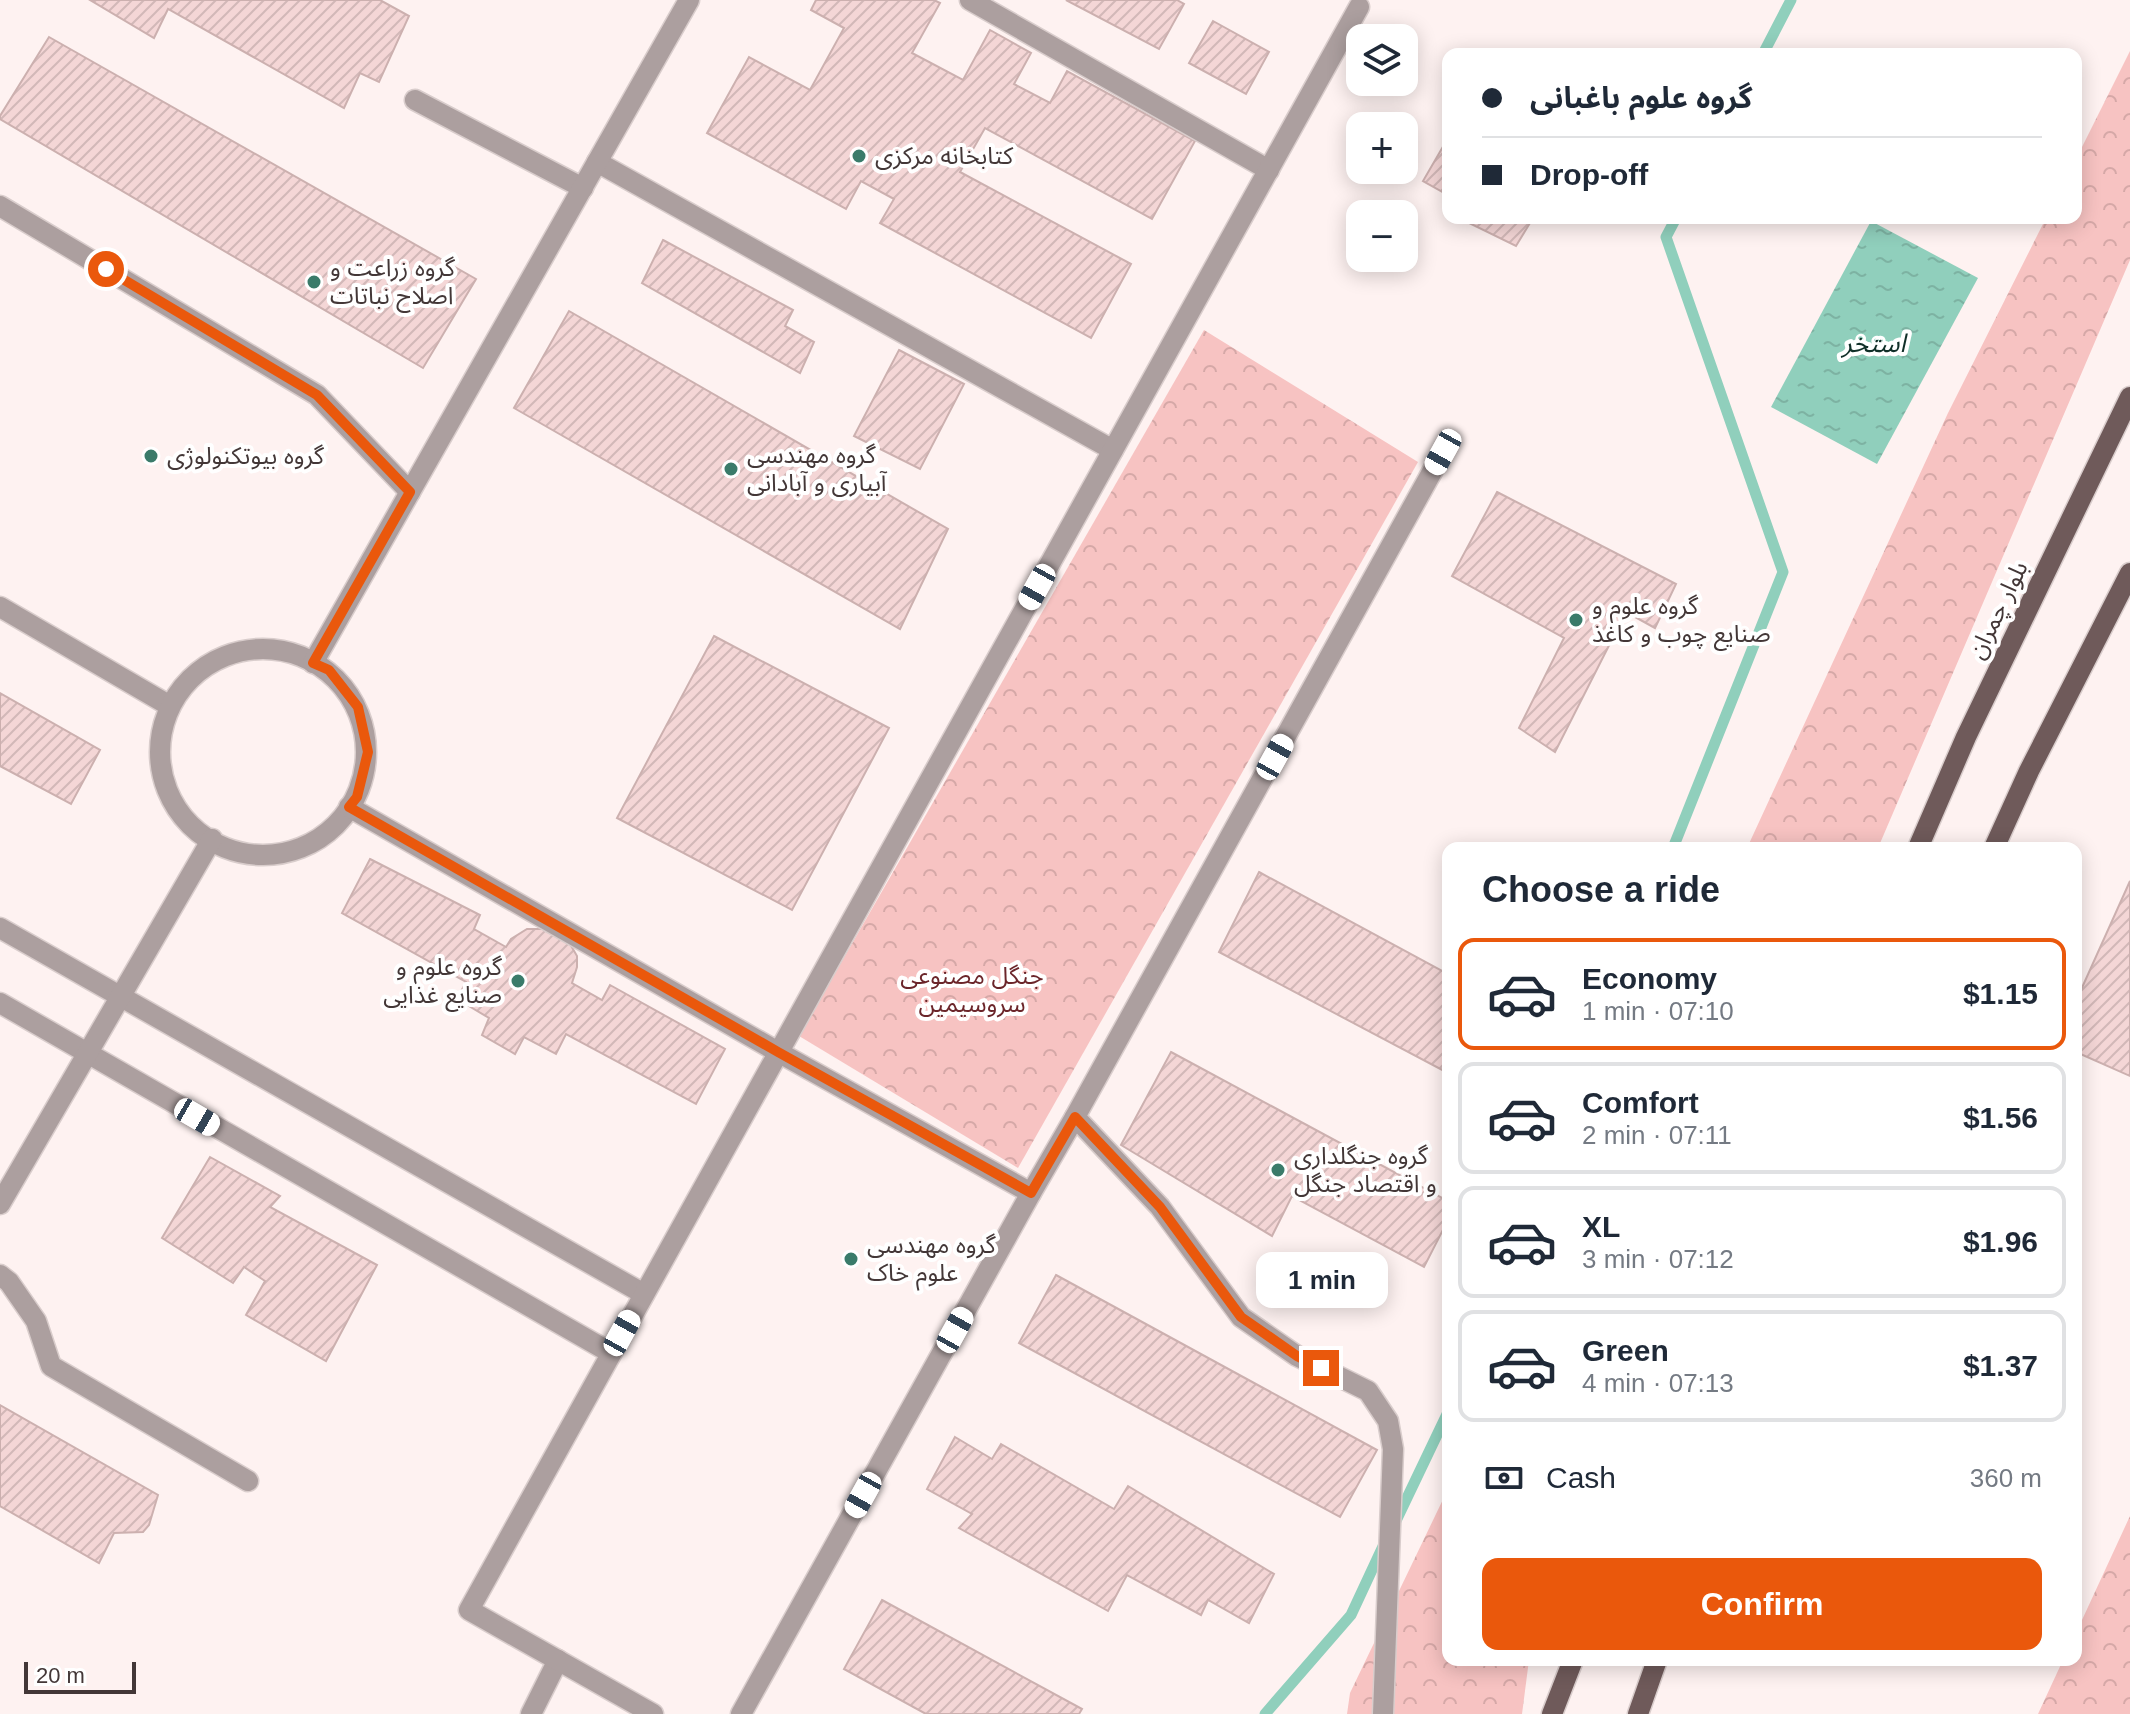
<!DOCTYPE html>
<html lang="en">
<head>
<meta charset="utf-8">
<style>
  :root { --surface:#fff; --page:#f6f6f7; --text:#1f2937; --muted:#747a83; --line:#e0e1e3; --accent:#ea580c }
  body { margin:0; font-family:Helvetica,"Noto Sans Arabic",sans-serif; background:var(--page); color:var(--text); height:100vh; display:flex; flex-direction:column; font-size:30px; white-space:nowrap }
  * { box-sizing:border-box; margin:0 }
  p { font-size:26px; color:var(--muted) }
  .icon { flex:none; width:44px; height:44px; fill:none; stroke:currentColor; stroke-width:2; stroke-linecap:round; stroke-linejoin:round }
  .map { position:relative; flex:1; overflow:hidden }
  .side { position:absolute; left:1442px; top:842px; width:640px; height:824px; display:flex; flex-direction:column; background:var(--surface); border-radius:16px; box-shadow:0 4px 20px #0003 }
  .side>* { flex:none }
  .guide { position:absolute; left:1442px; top:48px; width:640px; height:176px; border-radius:16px; box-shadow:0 4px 20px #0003; display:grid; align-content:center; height:176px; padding:0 40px; background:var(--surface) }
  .tools { position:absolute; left:1346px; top:24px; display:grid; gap:16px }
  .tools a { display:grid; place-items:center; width:72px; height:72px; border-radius:16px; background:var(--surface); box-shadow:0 4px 20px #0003; font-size:40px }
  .scale { position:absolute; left:24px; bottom:20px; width:112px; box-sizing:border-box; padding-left:8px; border:4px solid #433737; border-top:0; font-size:22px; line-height:28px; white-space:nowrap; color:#433737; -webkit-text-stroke:6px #fff; paint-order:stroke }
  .end { position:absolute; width:36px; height:36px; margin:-18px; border:10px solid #ea580c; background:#fff; box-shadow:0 0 0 4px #fff }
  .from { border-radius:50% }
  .bubble { position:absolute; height:56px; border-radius:16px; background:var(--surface); box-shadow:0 4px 20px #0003; font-size:26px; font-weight:700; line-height:56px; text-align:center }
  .car { position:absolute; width:24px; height:48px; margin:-24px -12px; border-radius:10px; box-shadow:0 0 6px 2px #0007; background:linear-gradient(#fff 24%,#345 0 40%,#fff 0 76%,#345 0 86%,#fff 0) }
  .guide b { display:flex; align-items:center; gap:28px; height:76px; font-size:30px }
  .guide b+b { border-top:2px solid var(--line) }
  .guide i { width:20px; height:20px; background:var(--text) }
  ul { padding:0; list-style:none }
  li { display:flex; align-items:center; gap:24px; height:112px; margin:0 16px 12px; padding:0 24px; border:4px solid var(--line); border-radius:16px }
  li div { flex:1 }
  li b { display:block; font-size:30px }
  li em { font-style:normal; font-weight:700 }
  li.active { border-color:var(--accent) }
  li>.icon { width:72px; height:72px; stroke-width:1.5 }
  h2 { padding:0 40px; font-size:36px; line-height:96px }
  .pay { display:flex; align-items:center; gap:20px; height:88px; padding:0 40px; font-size:30px }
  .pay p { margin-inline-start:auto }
  .action { display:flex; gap:16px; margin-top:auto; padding:16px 40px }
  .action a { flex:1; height:92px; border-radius:16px; background:var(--accent); color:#fff; font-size:32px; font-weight:700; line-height:92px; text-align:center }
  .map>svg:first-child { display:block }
  .forest { fill:url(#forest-crowns) }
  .water { fill:url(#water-ripples) }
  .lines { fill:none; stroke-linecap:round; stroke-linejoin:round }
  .stream { stroke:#90cfbc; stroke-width:11 }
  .building { fill:url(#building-hatch); stroke:#ccb0af; stroke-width:2 }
  .street-casing { stroke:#d9cdcc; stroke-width:23 }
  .primary-casing { stroke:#d9cdcc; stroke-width:23 }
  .street { stroke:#ac9f9f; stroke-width:20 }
  .primary { stroke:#6f5a5a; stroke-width:20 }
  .route { stroke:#ea580c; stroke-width:10 }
  .poi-dot { fill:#3a7b6a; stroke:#fff; stroke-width:3 }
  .labels { text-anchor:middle; stroke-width:8; stroke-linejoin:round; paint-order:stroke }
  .poi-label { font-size:24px; fill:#433737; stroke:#fff; text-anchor:start }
  .street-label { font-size:24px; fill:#433737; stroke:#fff }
  .park-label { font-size:24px; fill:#6b252a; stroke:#fff }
  .water-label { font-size:26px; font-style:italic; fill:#102f28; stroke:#fff }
</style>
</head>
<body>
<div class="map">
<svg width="2130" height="1714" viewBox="0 0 2130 1714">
  <defs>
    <pattern id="forest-crowns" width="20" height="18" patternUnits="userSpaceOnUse" patternTransform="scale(2)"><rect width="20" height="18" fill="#f7c3c2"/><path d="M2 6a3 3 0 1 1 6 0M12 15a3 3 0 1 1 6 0" fill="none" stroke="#d5a8a7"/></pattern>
    <pattern id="water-ripples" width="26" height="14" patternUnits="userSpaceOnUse" patternTransform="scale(2)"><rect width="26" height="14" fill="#90cfbc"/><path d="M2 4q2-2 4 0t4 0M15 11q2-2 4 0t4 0" fill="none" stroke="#7db2a2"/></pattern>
    <pattern id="building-hatch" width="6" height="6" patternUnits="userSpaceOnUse" patternTransform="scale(2)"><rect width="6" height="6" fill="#f4d6d6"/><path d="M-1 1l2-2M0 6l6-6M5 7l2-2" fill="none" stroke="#d2b8b8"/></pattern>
  </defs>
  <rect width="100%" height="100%" fill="#fef2f1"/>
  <g class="forest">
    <path d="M 2130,51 L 2130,260 L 1878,848 L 1747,848 L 1948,413 L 2046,218 L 2076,218 L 2076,159 Z"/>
    <path d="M 1204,330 L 1418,462 L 1018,1168 L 799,1036 Z"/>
    <path d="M 1448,1489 L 1448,1660 L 1529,1660 L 1522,1714 L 1347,1714 L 1350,1693 Z"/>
    <path d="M 2130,1516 L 2130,1714 L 2038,1714 L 2063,1660 L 2076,1660 L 2076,1633 Z"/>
  </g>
  <path class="water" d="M 1871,221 L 1978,278 L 1877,464 L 1771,407 Z"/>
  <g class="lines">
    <g class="stream">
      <path d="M 1763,54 L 1791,0"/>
      <path d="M 1673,848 L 1783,572 L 1666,237 L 1676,218"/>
      <path d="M 1395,1523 L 1448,1412"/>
      <path d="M 1265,1714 L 1351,1615 L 1385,1542"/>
    </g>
  </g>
  <g class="building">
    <path d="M 90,0 L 380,0 L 409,16 L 379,82 L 360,73 L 344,108 L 168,9 L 154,38 Z"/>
    <path d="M 816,0 L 934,0 L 940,3 L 912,53 L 963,80 L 990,30 L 1031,53 L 1014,84 L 1050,103 L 1067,71 L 1195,141 L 1152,219 L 985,128 L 960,172 L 1131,264 L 1091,338 L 880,223 L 894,199 L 861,181 L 846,209 L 707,133 L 749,57 L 810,90 L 844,28 L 811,10 Z"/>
    <path d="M 1066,0 L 1177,0 L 1184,4 L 1159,49 Z"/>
    <path d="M 1213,21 L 1269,52 L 1246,94 L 1189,63 Z"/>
    <path d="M 49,37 L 476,279 L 423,368 L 0,119 L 0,116 Z"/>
    <path d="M 1448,138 L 1448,195 L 1423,181 Z"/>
    <path d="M 1464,218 L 1533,218 L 1516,246 L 1463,220 Z"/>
    <path d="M 663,240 L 793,310 L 785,326 L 814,342 L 800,373 L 642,283 Z"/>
    <path d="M 569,311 L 948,529 L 900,629 L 514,408 Z"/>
    <path d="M 899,350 L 964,384 L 920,469 L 854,436 Z"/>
    <path d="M 1497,492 L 1676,584 L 1655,628 L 1626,612 L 1555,752 L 1519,728 L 1564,638 L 1452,576 Z"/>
    <path d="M 714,636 L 889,728 L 792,910 L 617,818 Z"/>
    <path d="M 0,693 L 100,750 L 71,804 L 0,766 Z"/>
    <path d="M 370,859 L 480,915 L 474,929 L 506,947 L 511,939 L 527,929 L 543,929 L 570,944 L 577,956 L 577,967 L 572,983 L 602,1000 L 610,985 L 725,1049 L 696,1104 L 566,1034 L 556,1054 L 524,1037 L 515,1054 L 482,1035 L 489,1018 L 457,999 L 466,982 L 342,913 Z"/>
    <path d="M 1259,872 L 1448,974 L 1448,1073 L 1219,952 Z"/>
    <path d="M 2130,881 L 2130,1076 L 2076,1052 L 2076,1001 Z"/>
    <path d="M 1171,1052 L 1448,1201 L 1448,1220 L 1424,1267 L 1292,1196 L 1272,1236 L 1121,1145 Z"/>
    <path d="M 210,1157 L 280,1196 L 270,1207 L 377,1265 L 326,1361 L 246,1315 L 265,1281 L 244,1267 L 233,1283 L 162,1238 Z"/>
    <path d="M 1056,1275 L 1377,1450 L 1340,1517 L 1019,1343 Z"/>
    <path d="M 0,1405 L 158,1495 L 149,1525 L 143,1532 L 114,1533 L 99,1563 L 0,1506 Z"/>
    <path d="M 955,1437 L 992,1459 L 1001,1444 L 1114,1509 L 1128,1486 L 1274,1574 L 1249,1623 L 1208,1600 L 1201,1615 L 1127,1575 L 1108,1611 L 959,1528 L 972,1514 L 927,1489 Z"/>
    <path d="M 882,1600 L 1082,1709 L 1079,1714 L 926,1714 L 844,1669 Z"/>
  </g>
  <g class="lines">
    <g class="street-casing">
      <g id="street">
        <path d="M 970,0 L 1269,170"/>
        <path d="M 415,100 L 583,188"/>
        <path d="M 597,162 L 1113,450"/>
        <path d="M 0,206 L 317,395 L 410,492"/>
        <path d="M 0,607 L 170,706"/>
        <circle cx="263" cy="752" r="103"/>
        <path d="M 313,663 L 689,0"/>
        <path d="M 349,807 L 778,1052 L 1031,1193"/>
        <path d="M 0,928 L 644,1294"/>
        <path d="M 0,1003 L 611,1353"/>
        <path d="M 1075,1117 L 1160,1207 L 1241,1317 L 1297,1356 L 1368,1391 L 1388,1421 L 1393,1449 L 1383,1714"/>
        <path d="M 0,1204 L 212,839"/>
        <path d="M 0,1275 L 9,1282 L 36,1321 L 51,1366 L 248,1481"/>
        <path d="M 531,1714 L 558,1660"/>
        <path d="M 653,1714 L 469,1610 L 1359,7"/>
        <path d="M 741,1714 L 1031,1193 L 1075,1117 L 1443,452"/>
      </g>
    </g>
    <g class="primary-casing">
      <g id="primary">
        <path d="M 1918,848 L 1966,737 L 2130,397"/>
        <path d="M 1994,848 L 2029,771 L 2130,573"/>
        <path d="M 1552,1714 L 1573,1660"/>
        <path d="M 1638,1714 L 1657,1660"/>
      </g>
    </g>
    <use href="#street" class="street"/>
    <use href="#primary" class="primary"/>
  </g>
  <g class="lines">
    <path class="route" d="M 106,269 L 317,395 L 410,492 L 313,663 L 329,670 L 358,707 L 368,752 L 357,797 L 349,807 L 778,1052 L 1031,1193 L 1075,1117 L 1160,1207 L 1241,1317 L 1297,1356 L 1321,1368"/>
  </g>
  <g class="poi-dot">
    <circle cx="859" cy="156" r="8"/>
    <circle cx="314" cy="282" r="8"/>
    <circle cx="151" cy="456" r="8"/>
    <circle cx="731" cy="469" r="8"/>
    <circle cx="1576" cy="620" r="8"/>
    <circle cx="518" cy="981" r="8"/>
    <circle cx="1278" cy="1170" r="8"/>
    <circle cx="851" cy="1259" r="8"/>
  </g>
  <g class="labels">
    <g class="poi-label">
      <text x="875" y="164">کتابخانه مرکزی</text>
      <text x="330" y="276">گروه زراعت و<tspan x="330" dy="28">اصلاح نباتات</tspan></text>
      <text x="747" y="463">گروه مهندسی<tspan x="747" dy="28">آبیاری و آبادانی</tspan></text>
      <text x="167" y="464">گروه بیوتکنولوژی</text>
      <text x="1592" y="614">گروه علوم و<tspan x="1592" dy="28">صنایع چوب و کاغذ</tspan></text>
      <text x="502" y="975" text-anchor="end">گروه علوم و<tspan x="502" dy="28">صنایع غذایی</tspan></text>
      <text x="1294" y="1164">گروه جنگلداری<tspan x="1294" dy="28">و اقتصاد جنگل</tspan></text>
      <text x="867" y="1253">گروه مهندسی<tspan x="867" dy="28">علوم خاک</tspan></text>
    </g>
    <g class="street-label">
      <text transform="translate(1998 610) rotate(-64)" y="8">بلوار چمران</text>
    </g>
    <g class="park-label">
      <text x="972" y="984">جنگل مصنوعی<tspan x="972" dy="28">سروسیمین</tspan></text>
    </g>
    <g class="water-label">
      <text x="1874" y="352">استخر</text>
    </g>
  </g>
</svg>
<div class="tools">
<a><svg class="icon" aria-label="layers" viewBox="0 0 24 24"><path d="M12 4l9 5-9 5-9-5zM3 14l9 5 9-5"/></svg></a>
<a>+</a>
<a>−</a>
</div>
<div class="scale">20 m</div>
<i class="end from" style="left:106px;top:269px"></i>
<i class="end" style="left:1321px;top:1368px"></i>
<div class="bubble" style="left:1256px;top:1252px;width:132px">1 min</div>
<i class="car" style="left:1443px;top:452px;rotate:209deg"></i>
<i class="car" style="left:1037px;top:587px;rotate:209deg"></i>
<i class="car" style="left:1275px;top:757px;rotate:29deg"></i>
<i class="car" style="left:197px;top:1117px;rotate:120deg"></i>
<i class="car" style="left:955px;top:1330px;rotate:29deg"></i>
<i class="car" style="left:622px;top:1333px;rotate:29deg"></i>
<i class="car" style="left:863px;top:1495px;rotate:209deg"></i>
<div class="guide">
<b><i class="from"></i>گروه علوم باغبانی</b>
<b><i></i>Drop-off</b>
</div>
<section class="side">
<h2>Choose a ride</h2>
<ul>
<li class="active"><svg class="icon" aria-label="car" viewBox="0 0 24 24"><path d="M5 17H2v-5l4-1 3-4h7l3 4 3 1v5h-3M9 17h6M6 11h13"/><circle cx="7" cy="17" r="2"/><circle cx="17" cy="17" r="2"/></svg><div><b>Economy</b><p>1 min · 07:10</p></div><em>$1.15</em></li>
<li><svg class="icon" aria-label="car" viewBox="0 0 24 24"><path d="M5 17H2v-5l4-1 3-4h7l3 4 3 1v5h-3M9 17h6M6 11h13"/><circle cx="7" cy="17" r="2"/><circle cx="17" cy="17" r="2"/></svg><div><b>Comfort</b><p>2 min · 07:11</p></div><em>$1.56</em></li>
<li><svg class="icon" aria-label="car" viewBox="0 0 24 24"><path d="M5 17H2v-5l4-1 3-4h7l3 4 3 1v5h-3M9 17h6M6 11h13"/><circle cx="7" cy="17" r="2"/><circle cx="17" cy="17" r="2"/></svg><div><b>XL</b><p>3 min · 07:12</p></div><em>$1.96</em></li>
<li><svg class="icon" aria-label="car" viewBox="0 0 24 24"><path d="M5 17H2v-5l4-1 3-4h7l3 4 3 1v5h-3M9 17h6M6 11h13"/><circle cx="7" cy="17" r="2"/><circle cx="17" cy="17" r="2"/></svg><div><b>Green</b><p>4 min · 07:13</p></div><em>$1.37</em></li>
</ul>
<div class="pay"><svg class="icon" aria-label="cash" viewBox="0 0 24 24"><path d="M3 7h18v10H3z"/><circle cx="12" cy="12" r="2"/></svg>Cash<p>360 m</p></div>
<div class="action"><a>Confirm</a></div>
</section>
</div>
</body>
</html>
